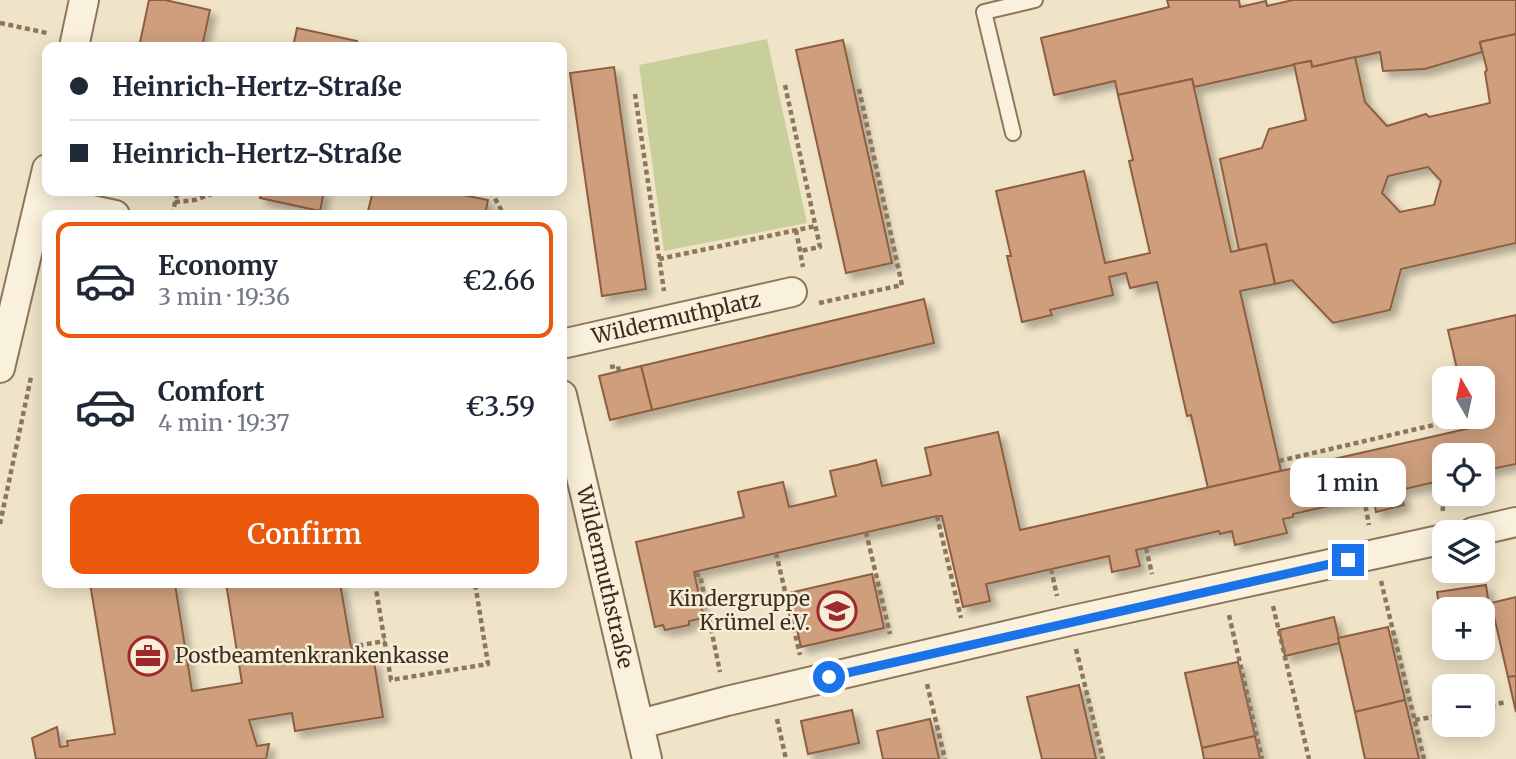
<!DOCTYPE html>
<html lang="en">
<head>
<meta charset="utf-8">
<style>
  :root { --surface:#fff; --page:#f2f2f3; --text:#1f2937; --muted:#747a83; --line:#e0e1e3; --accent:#ea580c }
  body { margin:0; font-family:Merriweather,serif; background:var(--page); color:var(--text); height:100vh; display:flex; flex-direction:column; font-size:26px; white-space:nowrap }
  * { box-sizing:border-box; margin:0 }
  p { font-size:23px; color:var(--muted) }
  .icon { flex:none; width:38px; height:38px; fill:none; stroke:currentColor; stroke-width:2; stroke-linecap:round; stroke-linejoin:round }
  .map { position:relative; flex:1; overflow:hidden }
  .details { position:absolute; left:42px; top:210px; width:525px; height:378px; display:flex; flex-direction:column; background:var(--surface); border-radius:14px; box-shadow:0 4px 18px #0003 }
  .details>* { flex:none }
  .guide { position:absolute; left:42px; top:42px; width:525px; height:154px; border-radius:14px; box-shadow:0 4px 18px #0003; display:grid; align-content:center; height:154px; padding:0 28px; background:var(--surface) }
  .needle { width:46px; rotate:351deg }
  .fabs { position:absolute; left:1432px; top:366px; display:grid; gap:14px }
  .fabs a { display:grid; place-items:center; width:63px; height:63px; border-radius:14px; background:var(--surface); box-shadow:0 4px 18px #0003; font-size:35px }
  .end { position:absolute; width:32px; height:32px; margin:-16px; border:9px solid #1a73e8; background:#fff; box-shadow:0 0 0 4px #fff }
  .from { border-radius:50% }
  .bubble { position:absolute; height:49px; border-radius:14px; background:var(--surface); box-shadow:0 4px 18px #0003; font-size:23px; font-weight:600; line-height:49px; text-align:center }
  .guide b { display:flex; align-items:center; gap:24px; height:66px; font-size:26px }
  .guide b+b { border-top:2px solid var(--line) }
  .guide i { width:18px; height:18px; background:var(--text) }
  ul { padding:12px 0 0; list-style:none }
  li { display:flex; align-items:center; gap:21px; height:116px; margin:0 14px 10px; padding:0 14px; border:4px solid transparent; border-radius:14px }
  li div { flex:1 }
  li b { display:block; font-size:26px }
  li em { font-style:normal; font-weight:600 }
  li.current { border-color:var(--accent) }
  li>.icon { width:63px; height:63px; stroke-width:1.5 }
  .action { display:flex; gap:14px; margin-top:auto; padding:14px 28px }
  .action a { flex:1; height:80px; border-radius:14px; background:var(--accent); color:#fff; font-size:28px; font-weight:600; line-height:80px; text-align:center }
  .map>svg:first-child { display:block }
  .green { fill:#c9cf9b }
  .building { fill:#cf9f7d; stroke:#8d5f41; stroke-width:2; fill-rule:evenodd; filter:url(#shadow) }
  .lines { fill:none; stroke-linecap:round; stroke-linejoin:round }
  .service-casing { stroke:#8d765c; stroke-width:18 }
  .minor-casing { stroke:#8d765c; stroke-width:32 }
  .path { stroke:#8d765c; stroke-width:4.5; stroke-dasharray:5 3.5; stroke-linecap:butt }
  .service { stroke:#faf1dc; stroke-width:14 }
  .minor { stroke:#faf1dc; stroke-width:28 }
  .route { stroke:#1a73e8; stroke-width:9 }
  .labels { text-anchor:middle; stroke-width:5; stroke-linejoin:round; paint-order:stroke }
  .street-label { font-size:21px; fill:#3d2e20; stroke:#f7eed8 }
  .poi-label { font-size:21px; fill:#3d2e20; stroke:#f7eed8; text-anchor:end }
</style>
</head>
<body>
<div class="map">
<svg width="1516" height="759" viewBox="0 0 1516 759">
  <defs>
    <filter id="shadow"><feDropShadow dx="6" dy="6" stdDeviation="3.5" flood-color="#0004"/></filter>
  </defs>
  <rect width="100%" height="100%" fill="#f0e4c8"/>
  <path class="green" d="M 767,39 L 807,223 L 664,251 L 639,65 Z"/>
  <g class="building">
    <path d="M 149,0 L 165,0 L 210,10 L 202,47 L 139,47 Z"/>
    <path d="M 1167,0 L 1239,0 L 1240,7 L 1266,1 L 1267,6 L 1293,0 L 1516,0 L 1516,34 L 1480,42 L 1482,52 L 1425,69 L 1383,71 L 1380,52 L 1312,67 L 1311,61 L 1194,87 L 1192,79 L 1118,95 L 1115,81 L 1054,95 L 1041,38 L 1169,7 Z"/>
    <path d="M 297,28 L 357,41 L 356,47 L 293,47 Z"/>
    <path d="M 1516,34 L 1516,243 L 1401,269 L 1390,310 L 1333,323 L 1292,280 L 1275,284 L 1266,244 L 1239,250 L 1220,159 L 1262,148 L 1269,129 L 1306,120 L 1294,64 L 1311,61 L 1312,67 L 1355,57 L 1365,102 L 1387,126 L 1426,114 L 1429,117 L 1490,103 L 1485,72 L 1487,70 L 1480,42 ZM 1428,167 L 1441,181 L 1434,205 L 1400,212 L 1382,193 L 1388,176 Z"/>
    <path d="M 843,40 L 892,263 L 846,273 L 796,50 Z"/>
    <path d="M 614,67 L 646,289 L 602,296 L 570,73 Z"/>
    <path d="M 1192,79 L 1231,252 L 1266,244 L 1275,284 L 1240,291 L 1281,471 L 1208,488 L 1191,415 L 1187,416 L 1157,282 L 1130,288 L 1126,273 L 1109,277 L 1113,295 L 1050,310 L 1052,315 L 1022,322 L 1007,256 L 1011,256 L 996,191 L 1084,171 L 1105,263 L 1150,253 L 1129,161 L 1133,160 L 1118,95 Z"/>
    <path d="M 262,191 L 324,191 L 320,211 L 260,198 Z"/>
    <path d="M 373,191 L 443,191 L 488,200 L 485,215 L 367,215 Z"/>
    <path d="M 924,299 L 934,343 L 652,410 L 641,366 Z"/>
    <path d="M 1516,315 L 1516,464 L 1482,471 L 1482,455 L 1444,455 L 1444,480 L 1400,490 L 1404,505 L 1376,512 L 1373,496 L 1293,514 L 1293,517 L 1283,519 L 1287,533 L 1235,545 L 1232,531 L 1220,534 L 1219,531 L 1136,550 L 1140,566 L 1112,572 L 1109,556 L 986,584 L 990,601 L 963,607 L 942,516 L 937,516 L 694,572 L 704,618 L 689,621 L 689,625 L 665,630 L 663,625 L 655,627 L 636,542 L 744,517 L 738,492 L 783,482 L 789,507 L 836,496 L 830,471 L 857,465 L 876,460 L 882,486 L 931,475 L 925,448 L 998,432 L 1020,530 L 1431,437 L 1470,428 L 1468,416 L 1482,416 L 1482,378 L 1459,378 L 1448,330 Z"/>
    <path d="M 641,366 L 652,410 L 610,420 L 599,376 Z"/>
    <path d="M 872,574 L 884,628 L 801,647 L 789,593 Z"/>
    <path d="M 90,583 L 183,583 L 175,584 L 192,691 L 242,683 L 226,583 L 340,583 L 354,664 L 374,661 L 383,717 L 295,731 L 292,713 L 249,720 L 257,746 L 269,744 L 266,759 L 36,759 L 32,738 L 57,727 L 60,747 L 68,746 L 67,741 L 115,734 Z"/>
    <path d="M 1486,585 L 1490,612 L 1482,613 L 1482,609 L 1444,609 L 1444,619 L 1441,619 L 1437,592 Z"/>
    <path d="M 1516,597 L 1516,676 L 1508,677 L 1491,603 Z"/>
    <path d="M 1334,617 L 1340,643 L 1285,656 L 1279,630 Z"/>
    <path d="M 1388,627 L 1405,700 L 1355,712 L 1338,638 Z"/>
    <path d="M 1238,662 L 1255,736 L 1202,748 L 1185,673 Z"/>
    <path d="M 1516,676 L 1516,712 L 1508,677 Z"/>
    <path d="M 1079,685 L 1096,759 L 1042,759 L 1027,697 Z"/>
    <path d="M 1405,700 L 1419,759 L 1365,759 L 1355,712 Z"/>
    <path d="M 852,710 L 859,743 L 808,754 L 801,721 Z"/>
    <path d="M 930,719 L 939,759 L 883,759 L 877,731 Z"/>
    <path d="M 1255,736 L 1260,759 L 1204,759 L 1202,748 Z"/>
  </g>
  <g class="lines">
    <g class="service-casing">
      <path id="service" d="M 1013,133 L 984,12 L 1035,0"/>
    </g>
    <g class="minor-casing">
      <g id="minor">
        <path d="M 74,47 L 84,0"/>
        <path d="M 41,199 L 115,215"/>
        <path id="s1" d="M 562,344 L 792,292"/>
        <path d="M 0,368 L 47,169"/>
        <path id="s2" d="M 562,395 L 647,759"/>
        <path d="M 1473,532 L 1516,522"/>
        <path d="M 640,724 L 727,701 L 1069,621 L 1444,539"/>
      </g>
    </g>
    <g class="path">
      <path d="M 0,23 L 47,33"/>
      <path d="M 785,85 L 820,247 L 800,251"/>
      <path d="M 635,94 L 664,291"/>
      <path d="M 491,191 L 504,215"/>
      <path d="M 175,202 L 195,200 L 220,191"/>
      <path d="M 172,215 L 178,191"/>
      <path d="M 796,230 L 803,267"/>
      <path d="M 659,259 L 816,226"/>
      <path d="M 819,303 L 902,285 L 859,89"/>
      <path d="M 610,367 L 618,366 L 619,371"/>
      <path d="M 1279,461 L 1451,421"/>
      <path d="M 1441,481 L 1443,511"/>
      <path d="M 1364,498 L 1369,525"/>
      <path d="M 937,516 L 961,618"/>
      <path d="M 0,524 L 31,377"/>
      <path d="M 866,532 L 890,634"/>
      <path d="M 1146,548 L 1152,574"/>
      <path d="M 776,553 L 800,655"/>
      <path d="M 1051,569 L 1057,596"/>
      <path d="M 695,575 L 700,575 L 720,672"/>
      <path d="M 1381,581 L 1424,759"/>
      <path d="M 375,583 L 391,680 L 488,664 L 475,583"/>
      <path d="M 1273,606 L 1309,759"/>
      <path d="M 1229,615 L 1262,759"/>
      <path d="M 350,647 L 385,641"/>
      <path d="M 1076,649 L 1103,759"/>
      <path d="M 927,684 L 945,759"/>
      <path d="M 1482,707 L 1506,702"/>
      <path d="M 777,719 L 786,759"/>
      <path d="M 1415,720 L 1444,715"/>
    </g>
    <use href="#service" class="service"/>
    <use href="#minor" class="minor"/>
  </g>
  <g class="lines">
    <path class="route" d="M 829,677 L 1348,560"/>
  </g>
  <defs>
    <g id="school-ring" transform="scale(2.0125)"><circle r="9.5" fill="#f7eed8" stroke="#9e2a2b" stroke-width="1.5"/><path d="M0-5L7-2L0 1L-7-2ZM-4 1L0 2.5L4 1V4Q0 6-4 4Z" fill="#9e2a2b"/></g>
    <g id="office-ring" transform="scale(2.0125)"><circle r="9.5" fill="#f7eed8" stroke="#9e2a2b" stroke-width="1.5"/><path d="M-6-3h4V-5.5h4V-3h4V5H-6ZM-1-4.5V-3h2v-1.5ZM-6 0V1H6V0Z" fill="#9e2a2b"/></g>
  </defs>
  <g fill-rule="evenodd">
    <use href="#school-ring" x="837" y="611"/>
    <use href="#office-ring" x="148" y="656"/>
  </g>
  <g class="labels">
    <g class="street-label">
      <text dy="7" stroke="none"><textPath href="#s1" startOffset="117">Wildermuthplatz</textPath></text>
      <text dy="7" stroke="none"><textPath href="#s2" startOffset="187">Wildermuthstraße</textPath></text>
    </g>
    <g class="poi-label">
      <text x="810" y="606">Kindergruppe<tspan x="810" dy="24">Krümel e.V.</tspan></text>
      <text x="175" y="663" text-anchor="start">Postbeamtenkrankenkasse</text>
    </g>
  </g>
</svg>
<div class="fabs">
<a><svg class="needle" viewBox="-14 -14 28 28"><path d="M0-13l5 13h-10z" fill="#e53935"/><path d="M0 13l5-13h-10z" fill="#747a83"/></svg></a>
<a><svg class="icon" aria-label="locate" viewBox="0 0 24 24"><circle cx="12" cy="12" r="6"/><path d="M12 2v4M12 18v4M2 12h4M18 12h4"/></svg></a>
<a><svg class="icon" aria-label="layers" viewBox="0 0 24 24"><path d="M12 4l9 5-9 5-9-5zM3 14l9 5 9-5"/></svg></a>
<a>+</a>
<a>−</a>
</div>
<i class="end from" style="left:829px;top:677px"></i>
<i class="end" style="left:1348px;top:560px"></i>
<div class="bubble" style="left:1290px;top:458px;width:116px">1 min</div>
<div class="guide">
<b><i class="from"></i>Heinrich-Hertz-Straße</b>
<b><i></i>Heinrich-Hertz-Straße</b>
</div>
<section class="details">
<ul>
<li class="current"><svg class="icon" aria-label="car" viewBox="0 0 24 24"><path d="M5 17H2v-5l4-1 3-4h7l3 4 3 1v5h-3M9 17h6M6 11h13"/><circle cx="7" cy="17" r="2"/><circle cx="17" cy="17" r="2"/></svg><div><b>Economy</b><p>3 min · 19:36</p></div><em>€2.66</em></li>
<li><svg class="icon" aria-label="car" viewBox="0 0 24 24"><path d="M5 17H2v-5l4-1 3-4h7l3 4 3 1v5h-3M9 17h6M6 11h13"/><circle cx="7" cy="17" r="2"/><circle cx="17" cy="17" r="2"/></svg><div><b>Comfort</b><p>4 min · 19:37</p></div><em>€3.59</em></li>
</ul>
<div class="action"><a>Confirm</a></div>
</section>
</div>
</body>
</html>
